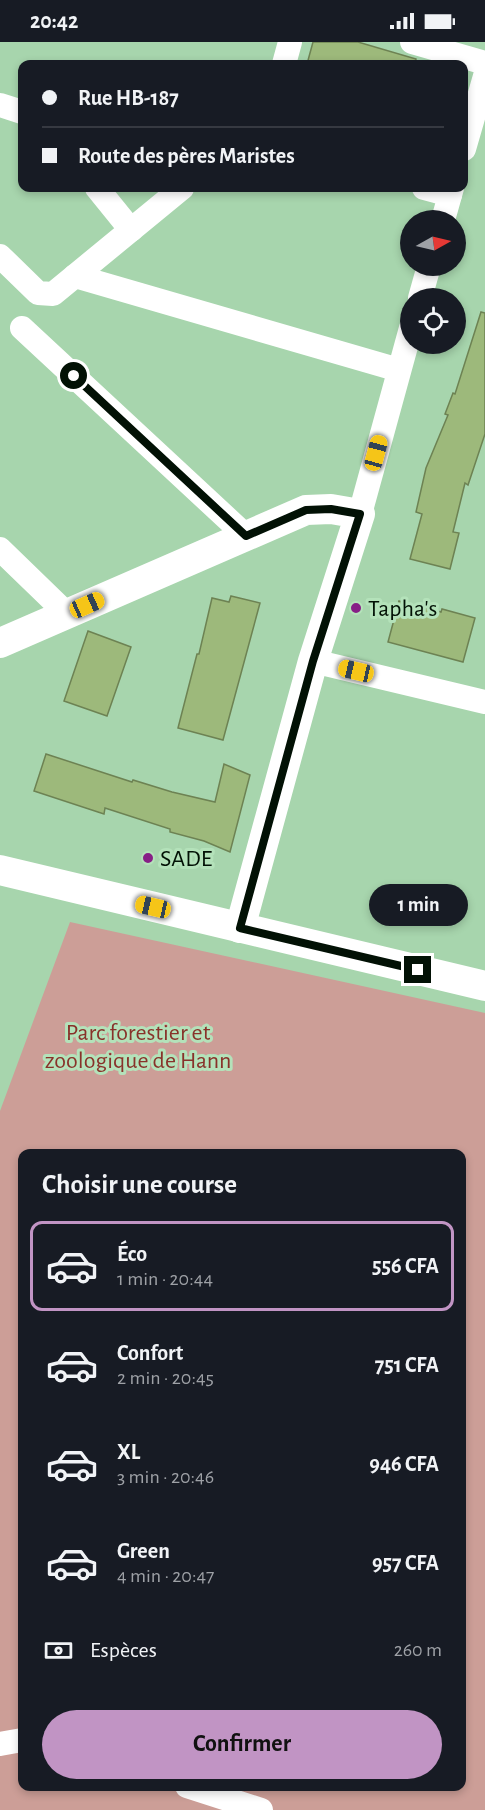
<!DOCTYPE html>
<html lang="fr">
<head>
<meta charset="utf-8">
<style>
  :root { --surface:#171b24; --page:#20242c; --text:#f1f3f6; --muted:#9ea1a6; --line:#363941; --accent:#c194c4 }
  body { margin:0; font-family:"Alegreya Sans",sans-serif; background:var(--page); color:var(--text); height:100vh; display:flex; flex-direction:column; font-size:22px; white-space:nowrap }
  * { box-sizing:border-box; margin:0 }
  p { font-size:20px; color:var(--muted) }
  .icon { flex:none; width:33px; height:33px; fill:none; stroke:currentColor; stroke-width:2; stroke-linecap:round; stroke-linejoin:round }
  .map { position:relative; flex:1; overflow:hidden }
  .panel { position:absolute; left:18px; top:1107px; width:448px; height:642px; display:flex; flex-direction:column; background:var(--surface); border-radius:12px; box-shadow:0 3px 9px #0003 }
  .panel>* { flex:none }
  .banner { position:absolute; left:18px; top:18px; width:450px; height:132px; border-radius:12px; box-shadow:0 3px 9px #0003; display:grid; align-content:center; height:132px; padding:0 24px; background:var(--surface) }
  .needle { width:39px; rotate:82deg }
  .buttons { position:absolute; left:400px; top:168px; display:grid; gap:12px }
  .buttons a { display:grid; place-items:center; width:66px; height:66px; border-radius:50%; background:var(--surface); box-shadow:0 3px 9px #0003; font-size:30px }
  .end { position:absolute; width:27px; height:27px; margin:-14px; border:8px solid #021105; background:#fff; box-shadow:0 0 0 3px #fff }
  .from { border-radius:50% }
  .bubble { position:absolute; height:42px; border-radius:21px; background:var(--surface); box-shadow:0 3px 9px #0003; font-size:20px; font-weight:700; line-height:42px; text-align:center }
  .car { position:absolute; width:18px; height:36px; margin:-18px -9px; border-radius:8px; box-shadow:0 0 4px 2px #0007; background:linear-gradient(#f5c518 24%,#345 0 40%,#f5c518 0 76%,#345 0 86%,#f5c518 0) }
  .banner b { display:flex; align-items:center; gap:21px; height:57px; font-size:22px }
  .banner b+b { border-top:2px solid var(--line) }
  .banner i { width:15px; height:15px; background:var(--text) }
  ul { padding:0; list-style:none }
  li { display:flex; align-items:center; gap:18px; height:90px; margin:0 12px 9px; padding:0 12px; border:3px solid transparent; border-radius:12px }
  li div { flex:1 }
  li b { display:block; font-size:22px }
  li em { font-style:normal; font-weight:700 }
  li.on { border-color:var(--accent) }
  li>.icon { width:54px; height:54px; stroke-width:1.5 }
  h2 { padding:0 24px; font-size:27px; line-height:72px }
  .pay { display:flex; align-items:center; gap:15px; height:66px; padding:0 24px; font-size:22px }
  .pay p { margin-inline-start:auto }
  .button { display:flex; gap:12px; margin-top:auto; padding:12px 24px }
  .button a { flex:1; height:69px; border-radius:36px; background:var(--accent); color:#111; font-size:24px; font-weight:700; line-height:69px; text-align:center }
  .status { display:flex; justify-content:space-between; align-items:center; height:42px; padding:0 30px; background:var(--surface); direction:ltr }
  .status svg { height:16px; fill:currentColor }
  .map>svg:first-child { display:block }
  .green { fill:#cc9e97; fill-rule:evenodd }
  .building { fill:#9db97b; stroke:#6d8253; stroke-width:1.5 }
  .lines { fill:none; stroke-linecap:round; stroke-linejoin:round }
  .minor { stroke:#fff; stroke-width:24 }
  .tertiary { stroke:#fff; stroke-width:30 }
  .route { stroke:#021105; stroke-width:8 }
  .poi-dot { fill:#871f86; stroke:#b4e2ba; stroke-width:2 }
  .labels { text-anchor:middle; stroke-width:6; stroke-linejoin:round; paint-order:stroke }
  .poi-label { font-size:24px; fill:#021105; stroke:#b4e2ba; text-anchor:start }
  .park-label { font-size:24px; fill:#88322a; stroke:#b4e2ba }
</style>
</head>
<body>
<div class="status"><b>20:42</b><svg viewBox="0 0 49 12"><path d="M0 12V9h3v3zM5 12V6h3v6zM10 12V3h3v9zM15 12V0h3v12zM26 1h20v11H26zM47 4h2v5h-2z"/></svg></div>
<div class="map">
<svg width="485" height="1768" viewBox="0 0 485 1768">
  <rect width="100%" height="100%" fill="#a7d5ad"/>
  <path class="green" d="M 70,880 L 485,971 L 485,1768 L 0,1768 L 0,1069 ZM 22,1112 L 462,1112 L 462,1744 L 22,1744 Z"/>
  <g class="building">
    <path d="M 313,0 L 358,0 L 416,17 L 415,22 L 307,22 Z"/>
    <path d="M 481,270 L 485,271 L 485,392 L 468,443 L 465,441 L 453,490 L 459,491 L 450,527 L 410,517 L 422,472 L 416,470 L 426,426 L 448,373 L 445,372 L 453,351 L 455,352 Z"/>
    <path d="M 231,554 L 260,561 L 223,698 L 178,686 L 197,612 L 199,612 L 212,556 L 229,560 Z"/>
    <path d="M 399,559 L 441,570 L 442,567 L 475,576 L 463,620 L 388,600 Z"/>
    <path d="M 88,589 L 131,605 L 107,674 L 64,659 Z"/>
    <path d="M 46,712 L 132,740 L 133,738 L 172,750 L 215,760 L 224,722 L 250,733 L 230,810 L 204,799 L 170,790 L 170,787 L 105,766 L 104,772 L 34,749 Z"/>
  </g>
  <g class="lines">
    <g class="minor">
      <path d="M 412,0 L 485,21"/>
      <path d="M 284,22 L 290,0"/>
      <path d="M 0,63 L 22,70"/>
      <path d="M 464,107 L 485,34"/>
      <path d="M 97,146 L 131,188"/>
      <path d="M 424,146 L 450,153"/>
      <path d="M 443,178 L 452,146"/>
      <path d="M 0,214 L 38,251 L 53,252 L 182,146"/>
      <path d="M 75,234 L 399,328"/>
      <path d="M 420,256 L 429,224"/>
      <path d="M 22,286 L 246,494"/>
      <path d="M 360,472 L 411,286"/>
      <path d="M 0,507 L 67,572"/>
      <path d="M 313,619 L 485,660"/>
      <path d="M 0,1702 L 22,1698"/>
      <path d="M 187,1744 L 261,1768"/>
    </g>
    <g class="tertiary">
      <path d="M 0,601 L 306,468 L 331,467 L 360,472 L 313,619 L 240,886"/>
      <path d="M 0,828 L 485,944"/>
    </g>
  </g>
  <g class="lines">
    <path class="route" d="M 74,334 L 246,494 L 306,468 L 331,467 L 360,472 L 313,619 L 240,886 L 418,928"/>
  </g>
  <g class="poi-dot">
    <circle cx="356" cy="566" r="6"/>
    <circle cx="148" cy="816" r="6"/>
  </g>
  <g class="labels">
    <g class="poi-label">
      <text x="368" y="574">Tapha's</text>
      <text x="160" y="824">SADE</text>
    </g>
    <g class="park-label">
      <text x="138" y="998">Parc forestier et<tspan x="138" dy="28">zoologique de Hann</tspan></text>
    </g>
  </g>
</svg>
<div class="buttons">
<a><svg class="needle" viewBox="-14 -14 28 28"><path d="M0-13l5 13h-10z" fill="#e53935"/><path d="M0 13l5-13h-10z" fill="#9ea1a6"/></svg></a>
<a><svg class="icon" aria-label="locate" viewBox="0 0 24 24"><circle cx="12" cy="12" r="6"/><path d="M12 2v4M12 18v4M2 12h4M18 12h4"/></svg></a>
</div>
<i class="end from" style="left:74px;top:334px"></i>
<i class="end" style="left:418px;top:928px"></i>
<div class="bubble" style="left:369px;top:842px;width:99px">1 min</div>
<i class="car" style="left:376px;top:411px;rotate:15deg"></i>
<i class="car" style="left:87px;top:563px;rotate:66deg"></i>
<i class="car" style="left:356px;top:629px;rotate:283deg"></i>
<i class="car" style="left:153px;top:865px;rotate:283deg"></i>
<div class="banner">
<b><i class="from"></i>Rue HB-187</b>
<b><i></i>Route des pères Maristes</b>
</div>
<section class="panel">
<h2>Choisir une course</h2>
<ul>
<li class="on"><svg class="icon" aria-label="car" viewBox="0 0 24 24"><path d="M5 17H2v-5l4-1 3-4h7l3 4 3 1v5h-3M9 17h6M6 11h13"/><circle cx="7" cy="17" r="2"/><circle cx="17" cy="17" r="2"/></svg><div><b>Éco</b><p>1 min · 20:44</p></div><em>556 CFA</em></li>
<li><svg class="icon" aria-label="car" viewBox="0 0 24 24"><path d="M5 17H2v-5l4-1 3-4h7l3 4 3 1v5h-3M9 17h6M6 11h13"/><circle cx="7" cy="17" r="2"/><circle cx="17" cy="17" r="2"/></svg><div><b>Confort</b><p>2 min · 20:45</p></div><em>751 CFA</em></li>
<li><svg class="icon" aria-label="car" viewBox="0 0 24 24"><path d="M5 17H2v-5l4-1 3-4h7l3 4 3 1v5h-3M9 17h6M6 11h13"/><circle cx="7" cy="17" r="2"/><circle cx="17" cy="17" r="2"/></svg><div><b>XL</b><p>3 min · 20:46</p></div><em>946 CFA</em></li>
<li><svg class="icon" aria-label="car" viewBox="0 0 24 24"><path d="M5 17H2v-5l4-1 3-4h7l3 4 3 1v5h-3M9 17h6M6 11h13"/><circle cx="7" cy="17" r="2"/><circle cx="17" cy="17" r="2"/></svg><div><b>Green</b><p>4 min · 20:47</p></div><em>957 CFA</em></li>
</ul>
<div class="pay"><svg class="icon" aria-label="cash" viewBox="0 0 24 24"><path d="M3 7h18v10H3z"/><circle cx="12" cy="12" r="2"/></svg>Espèces<p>260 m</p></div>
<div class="button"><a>Confirmer</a></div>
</section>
</div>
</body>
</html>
